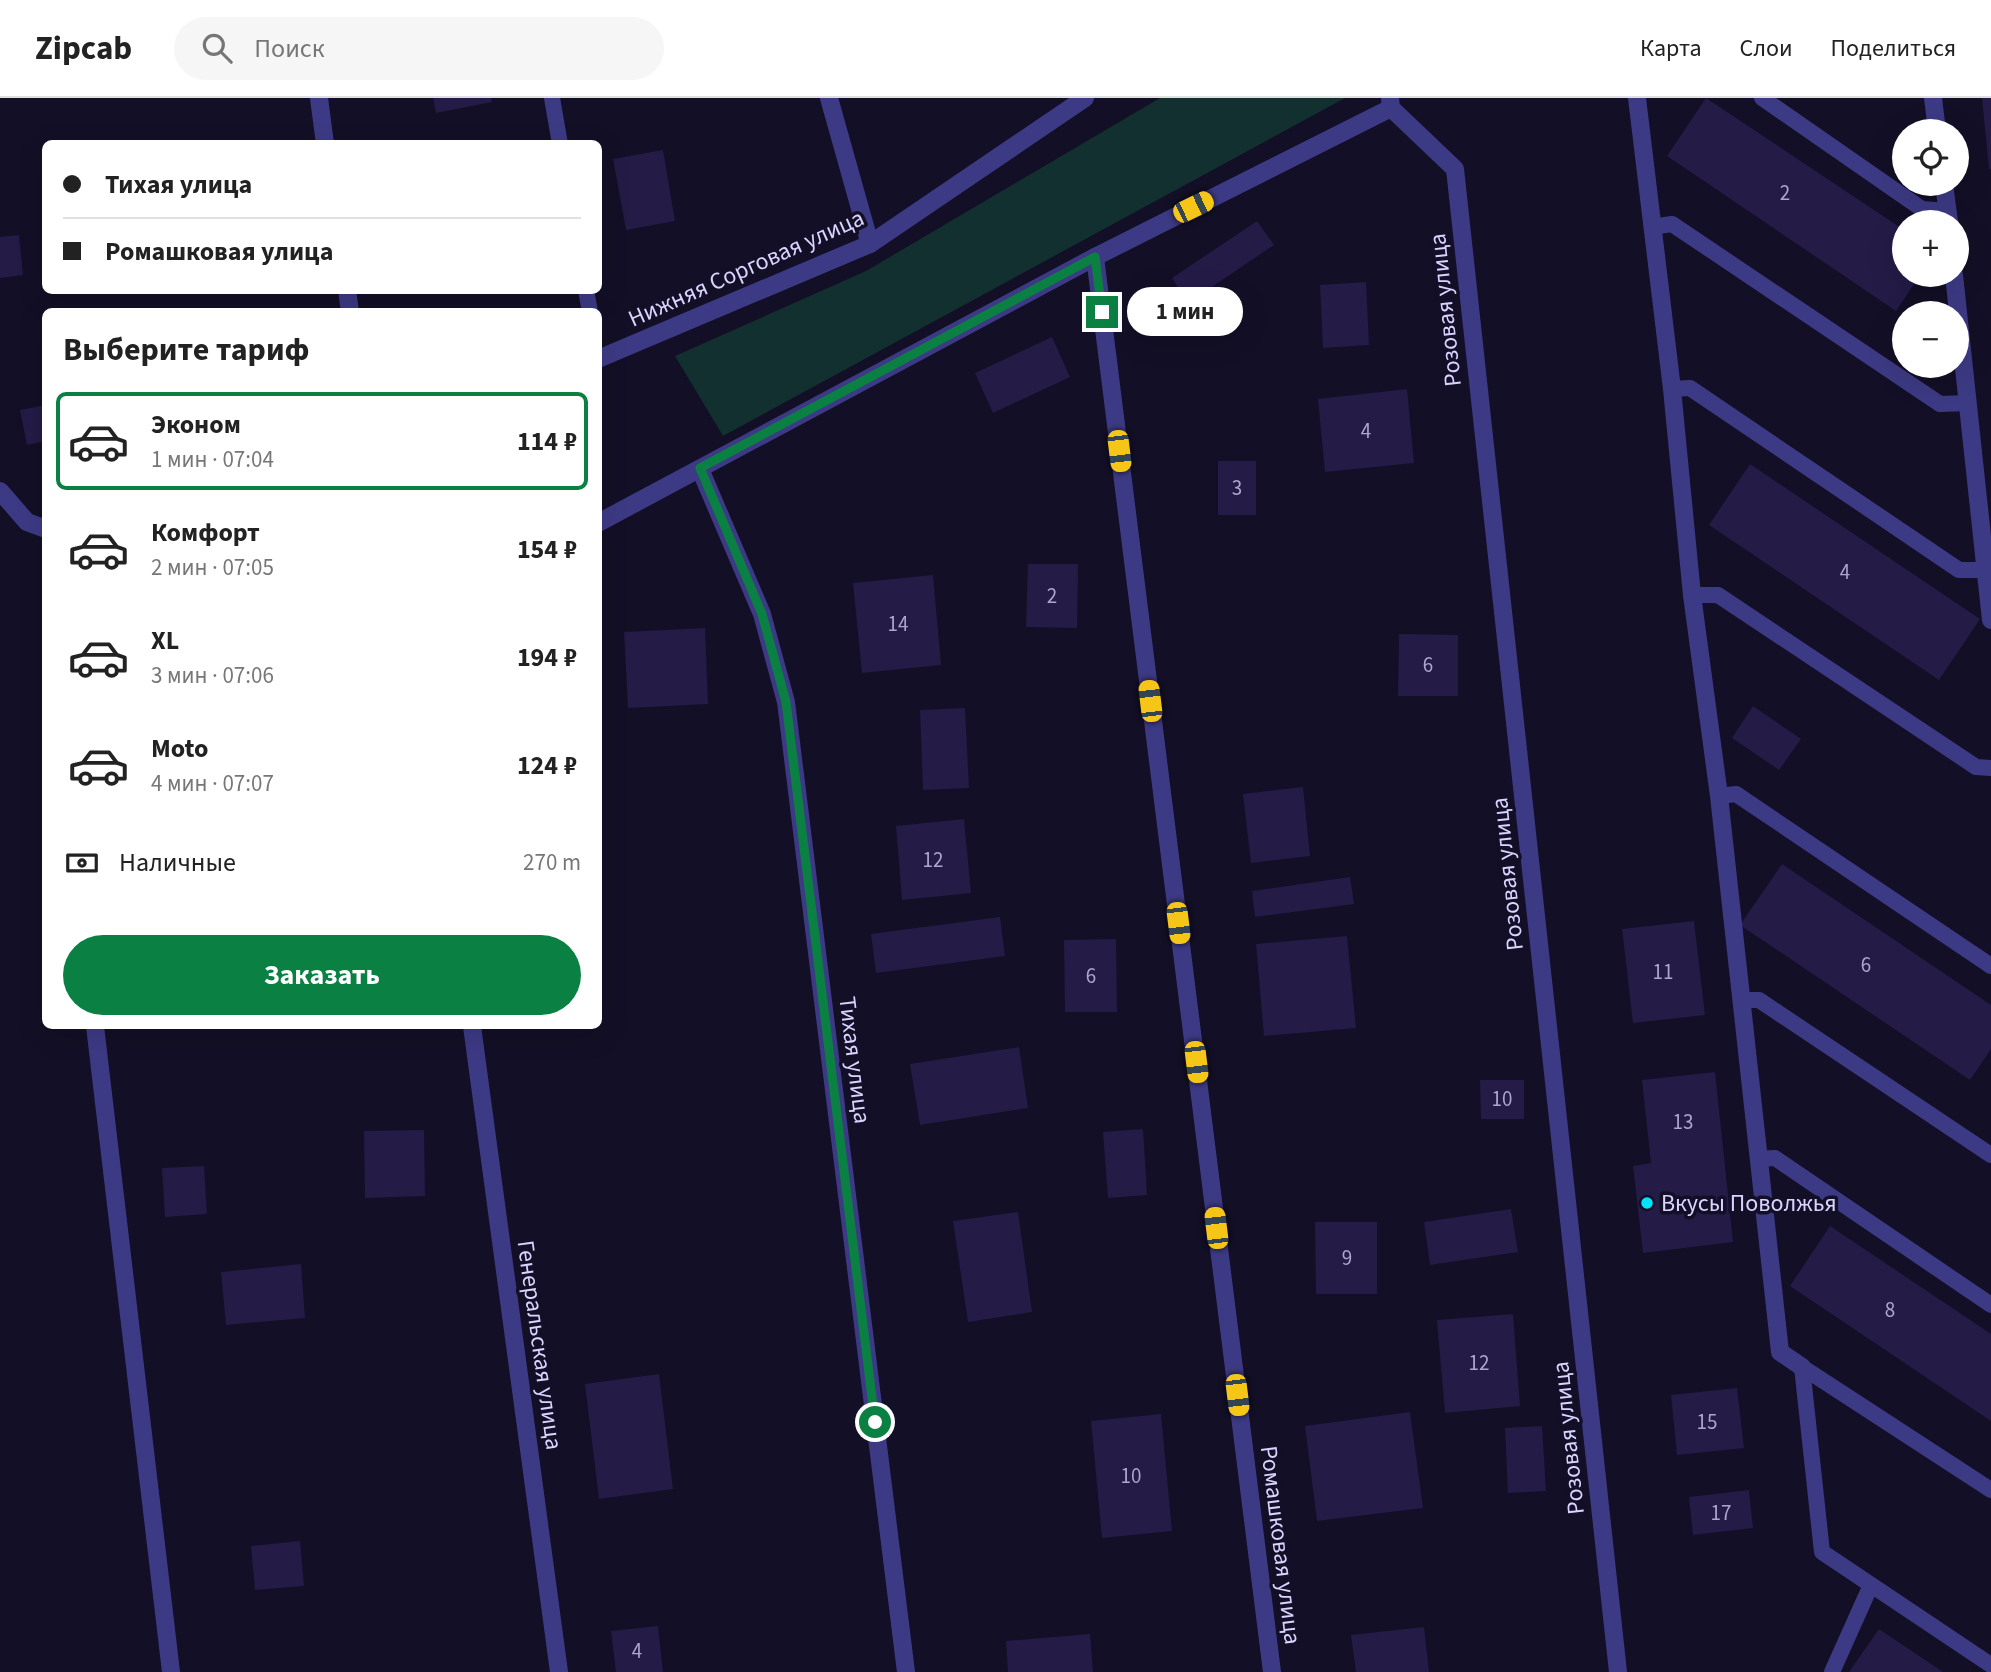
<!DOCTYPE html>
<html lang="ru">
<head>
<meta charset="utf-8">
<style>
  :root { --surface:#fff; --page:#f6f6f6; --text:#222; --muted:#767676; --line:#e0e0e0; --accent:#0b8043 }
  body { margin:0; font-family:"Source Sans 3",sans-serif; background:var(--page); color:var(--text); height:100vh; display:flex; flex-direction:column; font-size:26px; white-space:nowrap }
  * { box-sizing:border-box; margin:0 }
  p { font-size:23px; color:var(--muted) }
  .icon { flex:none; width:38px; height:38px; fill:none; stroke:currentColor; stroke-width:2; stroke-linecap:round; stroke-linejoin:round }
  .map { position:relative; flex:1; overflow:hidden }
  .details { position:absolute; left:42px; top:210px; width:560px; height:721px; display:flex; flex-direction:column; background:var(--surface); border-radius:10px; box-shadow:0 7px 28px #0002 }
  .details>* { flex:none }
  .top-card { position:absolute; left:42px; top:42px; width:560px; height:154px; border-radius:10px; box-shadow:0 7px 28px #0002; display:grid; align-content:center; height:154px; padding:0 21px; background:var(--surface) }
  .tools { position:absolute; left:1892px; top:21px; display:grid; gap:14px }
  .tools a { display:grid; place-items:center; width:77px; height:77px; border-radius:50%; background:var(--surface); box-shadow:0 7px 28px #0002; font-size:35px }
  .end { position:absolute; width:32px; height:32px; margin:-16px; border:9px solid #0b8043; background:#fff; box-shadow:0 0 0 4px #fff }
  .from { border-radius:50% }
  .bubble { position:absolute; height:49px; border-radius:24px; background:var(--surface); box-shadow:0 7px 28px #0002; font-size:23px; font-weight:700; line-height:49px; text-align:center }
  .car { position:absolute; width:21px; height:42px; margin:-21px -10px; border-radius:9px; box-shadow:0 0 5px 2px #0007; background:linear-gradient(#f5c518 24%,#345 0 40%,#f5c518 0 76%,#345 0 86%,#f5c518 0) }
  .top-card b { display:flex; align-items:center; gap:24px; height:66px; font-size:26px }
  .top-card b+b { border-top:2px solid var(--line) }
  .top-card i { width:18px; height:18px; background:var(--text) }
  ul { padding:0; list-style:none }
  li { display:flex; align-items:center; gap:21px; height:98px; margin:0 14px 10px; padding:0 7px; border:4px solid transparent; border-radius:10px }
  li div { flex:1 }
  li b { display:block; font-size:26px }
  li em { font-style:normal; font-weight:700 }
  li.current { border-color:var(--accent) }
  li>.icon { width:63px; height:63px; stroke-width:1.5 }
  h2 { padding:0 21px; font-size:32px; line-height:84px }
  .pay { display:flex; align-items:center; gap:18px; height:77px; padding:0 21px; font-size:26px }
  .pay p { margin-inline-start:auto }
  .action { display:flex; gap:14px; margin-top:auto; padding:14px 21px }
  .action a { flex:1; height:80px; border-radius:42px; background:var(--accent); color:#fff; font-size:28px; font-weight:700; line-height:80px; text-align:center }
  header { display:flex; align-items:center; gap:42px; box-sizing:border-box; height:98px; padding:0 35px; background:var(--surface); border-bottom:2px solid var(--line) }
  header strong { font-size:33px }
  nav { display:flex; gap:38px; margin-inline-start:auto; font-size:24px }
  .search { width:490px; height:63px; background:var(--page); display:flex; align-items:center; gap:18px; box-sizing:border-box; padding:0 24px; border-radius:38px; color:var(--muted); font-size:26px }
  .map>svg:first-child { display:block }
  .green { fill:#12302f }
  .building { fill:#241b47 }
  .lines { fill:none; stroke-linecap:round; stroke-linejoin:round }
  .lane { stroke:#3d3a85; stroke-width:16 }
  .street { stroke:#3d3a85; stroke-width:18 }
  .route { stroke:#0b8043; stroke-width:9 }
  .poi-dot { fill:#00e5ff; stroke:#130f26; stroke-width:2.5 }
  .labels { text-anchor:middle; stroke-width:7; stroke-linejoin:round; paint-order:stroke }
  .number-label { font-size:21px; fill:#aca6d1 }
  .street-label { font-size:24px; fill:#d9d4ff; stroke:#130f26 }
  .poi-label { font-size:24px; fill:#d9d4ff; stroke:#130f26; text-anchor:start }
</style>
</head>
<body>
<header>
<strong>Zipcab</strong>
<div class="search"><svg class="icon" aria-label="search" viewBox="0 0 24 24"><circle cx="10" cy="10" r="6"/><path d="M15 15l6 6"/></svg>Поиск</div>
<nav><a>Карта</a><a>Слои</a><a>Поделиться</a></nav>
</header>
<div class="map">
<svg width="1991" height="1574" viewBox="0 0 1991 1574">
  <rect width="100%" height="100%" fill="#130f26"/>
  <path class="green" d="M 1160,0 L 1345,0 L 723,338 L 675,258 L 866,173 Z"/>
  <g class="building">
    <path d="M 433,0 L 491,0 L 492,4 L 436,15 Z"/>
    <path d="M 1706,0 L 1904,132 L 1904,177 L 1920,177 L 1896,213 L 1667,58 Z"/>
    <path d="M 1982,0 L 1991,0 L 1991,71 L 1989,71 Z"/>
    <path d="M 663,52 L 675,123 L 626,132 L 613,61 Z"/>
    <path d="M 1257,123 L 1274,147 L 1188,205 L 1172,180 Z"/>
    <path d="M 19,137 L 23,177 L 0,180 L 0,139 Z"/>
    <path d="M 1366,184 L 1369,247 L 1323,250 L 1320,187 Z"/>
    <path d="M 1052,239 L 1070,279 L 993,315 L 975,275 Z"/>
    <path d="M 1407,291 L 1414,365 L 1325,374 L 1318,301 Z"/>
    <path d="M 46,307 L 46,343 L 27,347 L 20,312 Z"/>
    <rect x="1218" y="363" width="38" height="54"/>
    <path d="M 1750,366 L 1980,521 L 1939,582 L 1709,427 Z"/>
    <path d="M 1028,466 L 1078,466 L 1077,530 L 1026,529 Z"/>
    <path d="M 933,477 L 941,567 L 862,575 L 853,485 Z"/>
    <path d="M 705,530 L 708,606 L 628,610 L 624,534 Z"/>
    <path d="M 1399,536 L 1458,537 L 1458,598 L 1398,598 Z"/>
    <path d="M 1753,608 L 1801,641 L 1779,672 L 1732,640 Z"/>
    <path d="M 965,610 L 969,690 L 923,692 L 920,612 Z"/>
    <path d="M 1303,689 L 1310,758 L 1251,765 L 1243,696 Z"/>
    <path d="M 964,721 L 971,795 L 902,802 L 896,728 Z"/>
    <path d="M 1782,766 L 1991,907 L 1991,951 L 1970,982 L 1740,827 Z"/>
    <path d="M 1350,779 L 1354,806 L 1255,819 L 1252,793 Z"/>
    <path d="M 1000,819 L 1005,858 L 876,875 L 871,836 Z"/>
    <path d="M 1694,823 L 1705,917 L 1633,925 L 1622,831 Z"/>
    <path d="M 1347,838 L 1356,930 L 1264,938 L 1256,846 Z"/>
    <path d="M 1116,841 L 1117,914 L 1065,914 L 1064,842 Z"/>
    <path d="M 1019,949 L 1028,1010 L 920,1027 L 910,966 Z"/>
    <path d="M 1715,974 L 1733,1144 L 1643,1155 L 1633,1068 L 1651,1065 L 1642,982 Z"/>
    <path d="M 1480,982 L 1524,982 L 1524,1021 L 1481,1021 Z"/>
    <path d="M 1143,1031 L 1147,1097 L 1108,1100 L 1103,1034 Z"/>
    <path d="M 424,1032 L 425,1098 L 365,1100 L 364,1033 Z"/>
    <path d="M 204,1068 L 207,1116 L 165,1119 L 162,1070 Z"/>
    <path d="M 1511,1111 L 1518,1154 L 1430,1167 L 1424,1124 Z"/>
    <path d="M 1018,1114 L 1032,1214 L 968,1224 L 953,1123 Z"/>
    <path d="M 1315,1124 L 1377,1124 L 1377,1196 L 1316,1196 Z"/>
    <path d="M 1830,1128 L 1991,1236 L 1991,1323 L 1790,1188 Z"/>
    <path d="M 301,1166 L 305,1220 L 226,1227 L 221,1174 Z"/>
    <path d="M 1513,1216 L 1520,1308 L 1445,1315 L 1437,1222 Z"/>
    <path d="M 659,1276 L 673,1391 L 599,1401 L 585,1286 Z"/>
    <path d="M 1737,1290 L 1744,1350 L 1677,1357 L 1671,1297 Z"/>
    <path d="M 1410,1314 L 1423,1410 L 1317,1423 L 1305,1328 Z"/>
    <path d="M 1161,1316 L 1172,1433 L 1102,1440 L 1091,1323 Z"/>
    <path d="M 1542,1328 L 1546,1393 L 1508,1395 L 1505,1330 Z"/>
    <path d="M 1749,1392 L 1753,1430 L 1693,1437 L 1689,1399 Z"/>
    <path d="M 300,1443 L 304,1488 L 255,1492 L 251,1448 Z"/>
    <path d="M 658,1528 L 663,1574 L 616,1574 L 611,1533 Z"/>
    <path d="M 1424,1529 L 1429,1574 L 1356,1574 L 1351,1537 Z"/>
    <path d="M 1879,1531 L 1943,1574 L 1849,1574 Z"/>
    <path d="M 1090,1536 L 1093,1574 L 1008,1574 L 1006,1543 Z"/>
  </g>
  <g class="lines">
    <g class="lane">
      <path d="M 552,0 L 560,46"/>
      <path d="M 1762,0 L 1922,111 L 1947,113"/>
      <path d="M 1652,129 L 1672,126 L 1940,306 L 1968,305"/>
      <path d="M 586,192 L 590,214"/>
      <path d="M 1672,291 L 1690,290 L 1959,472 L 1986,472"/>
      <path d="M 1692,497 L 1718,497 L 1976,669 L 1991,670"/>
      <path d="M 1719,698 L 1736,696 L 1991,868"/>
      <path d="M 1742,902 L 1759,902 L 1991,1057"/>
      <path d="M 1758,1061 L 1775,1060 L 1991,1207"/>
      <path d="M 1802,1269 L 1822,1454 L 1991,1567"/>
      <path d="M 1802,1269 L 1991,1392"/>
      <path d="M 1832,1574 L 1871,1487"/>
    </g>
    <g class="street">
      <path d="M 319,0 L 325,46"/>
      <path d="M 829,0 L 870,146"/>
      <path d="M 1390,0 L 1391,10 L 1455,71 L 1618,1574"/>
      <path d="M 1637,0 L 1672,291 L 1692,497 L 1719,698 L 1780,1254 L 1802,1269"/>
      <path d="M 1933,0 L 1937,33"/>
      <path d="M 1944,86 L 1949,124"/>
      <path d="M 1095,159 L 1272,1574"/>
      <path d="M 1954,177 L 1991,522"/>
      <path d="M 347,192 L 350,214"/>
      <path d="M 598,261 L 870,146 L 1085,0"/>
      <path d="M 700,371 L 762,516 L 786,604 L 906,1574"/>
      <path d="M 0,393 L 27,424 L 46,431"/>
      <path d="M 598,425 L 1095,159 L 1391,10"/>
      <path d="M 95,928 L 171,1574"/>
      <path d="M 472,928 L 559,1574"/>
    </g>
  </g>
  <g class="lines">
    <path class="route" d="M 875,1324 L 786,604 L 762,516 L 700,370 L 1095,159 L 1102,214"/>
  </g>
  <circle class="poi-dot" cx="1647" cy="1105" r="7"/>
  <g class="labels">
    <g class="number-label">
      <text x="1785" y="102">2</text>
      <text x="1366" y="340">4</text>
      <text x="1237" y="397">3</text>
      <text x="1845" y="481">4</text>
      <text x="1052" y="505">2</text>
      <text x="898" y="533">14</text>
      <text x="1428" y="574">6</text>
      <text x="933" y="769">12</text>
      <text x="1866" y="874">6</text>
      <text x="1663" y="881">11</text>
      <text x="1091" y="885">6</text>
      <text x="1502" y="1008">10</text>
      <text x="1683" y="1031">13</text>
      <text x="1347" y="1167">9</text>
      <text x="1890" y="1219">8</text>
      <text x="1479" y="1272">12</text>
      <text x="1707" y="1331">15</text>
      <text x="1131" y="1385">10</text>
      <text x="1721" y="1422">17</text>
      <text x="637" y="1560">4</text>
    </g>
    <g class="street-label">
      <text transform="translate(746 170) rotate(-24)" y="8">Нижняя Сорговая улица</text>
      <text transform="translate(1445 212) rotate(-96)" y="8">Розовая улица</text>
      <text transform="translate(1507 776) rotate(-96)" y="8">Розовая улица</text>
      <text transform="translate(855 962) rotate(83)" y="8">Тихая улица</text>
      <text transform="translate(540 1247) rotate(82)" y="8">Генеральская улица</text>
      <text transform="translate(1568 1340) rotate(-96)" y="8">Розовая улица</text>
      <text transform="translate(1281 1447) rotate(83)" y="8">Ромашковая улица</text>
    </g>
    <g class="poi-label">
      <text x="1661" y="1113">Вкусы Поволжья</text>
    </g>
  </g>
</svg>
<div class="tools">
<a><svg class="icon" aria-label="locate" viewBox="0 0 24 24"><circle cx="12" cy="12" r="6"/><path d="M12 2v4M12 18v4M2 12h4M18 12h4"/></svg></a>
<a>+</a>
<a>−</a>
</div>
<i class="end from" style="left:875px;top:1324px"></i>
<i class="end" style="left:1102px;top:214px"></i>
<div class="bubble" style="left:1127px;top:189px;width:116px">1 мин</div>
<i class="car" style="left:1193px;top:109px;rotate:64deg"></i>
<i class="car" style="left:1119px;top:353px;rotate:173deg"></i>
<i class="car" style="left:1150px;top:603px;rotate:353deg"></i>
<i class="car" style="left:1178px;top:825px;rotate:173deg"></i>
<i class="car" style="left:1196px;top:964px;rotate:173deg"></i>
<i class="car" style="left:1216px;top:1130px;rotate:353deg"></i>
<i class="car" style="left:1237px;top:1297px;rotate:173deg"></i>
<div class="top-card">
<b><i class="from"></i>Тихая улица</b>
<b><i></i>Ромашковая улица</b>
</div>
<section class="details">
<h2>Выберите тариф</h2>
<ul>
<li class="current"><svg class="icon" aria-label="car" viewBox="0 0 24 24"><path d="M5 17H2v-5l4-1 3-4h7l3 4 3 1v5h-3M9 17h6M6 11h13"/><circle cx="7" cy="17" r="2"/><circle cx="17" cy="17" r="2"/></svg><div><b>Эконом</b><p>1 мин · 07:04</p></div><em>114 ₽</em></li>
<li><svg class="icon" aria-label="car" viewBox="0 0 24 24"><path d="M5 17H2v-5l4-1 3-4h7l3 4 3 1v5h-3M9 17h6M6 11h13"/><circle cx="7" cy="17" r="2"/><circle cx="17" cy="17" r="2"/></svg><div><b>Комфорт</b><p>2 мин · 07:05</p></div><em>154 ₽</em></li>
<li><svg class="icon" aria-label="car" viewBox="0 0 24 24"><path d="M5 17H2v-5l4-1 3-4h7l3 4 3 1v5h-3M9 17h6M6 11h13"/><circle cx="7" cy="17" r="2"/><circle cx="17" cy="17" r="2"/></svg><div><b>XL</b><p>3 мин · 07:06</p></div><em>194 ₽</em></li>
<li><svg class="icon" aria-label="car" viewBox="0 0 24 24"><path d="M5 17H2v-5l4-1 3-4h7l3 4 3 1v5h-3M9 17h6M6 11h13"/><circle cx="7" cy="17" r="2"/><circle cx="17" cy="17" r="2"/></svg><div><b>Moto</b><p>4 мин · 07:07</p></div><em>124 ₽</em></li>
</ul>
<div class="pay"><svg class="icon" aria-label="cash" viewBox="0 0 24 24"><path d="M3 7h18v10H3z"/><circle cx="12" cy="12" r="2"/></svg>Наличные<p>270 m</p></div>
<div class="action"><a>Заказать</a></div>
</section>
</div>
</body>
</html>
